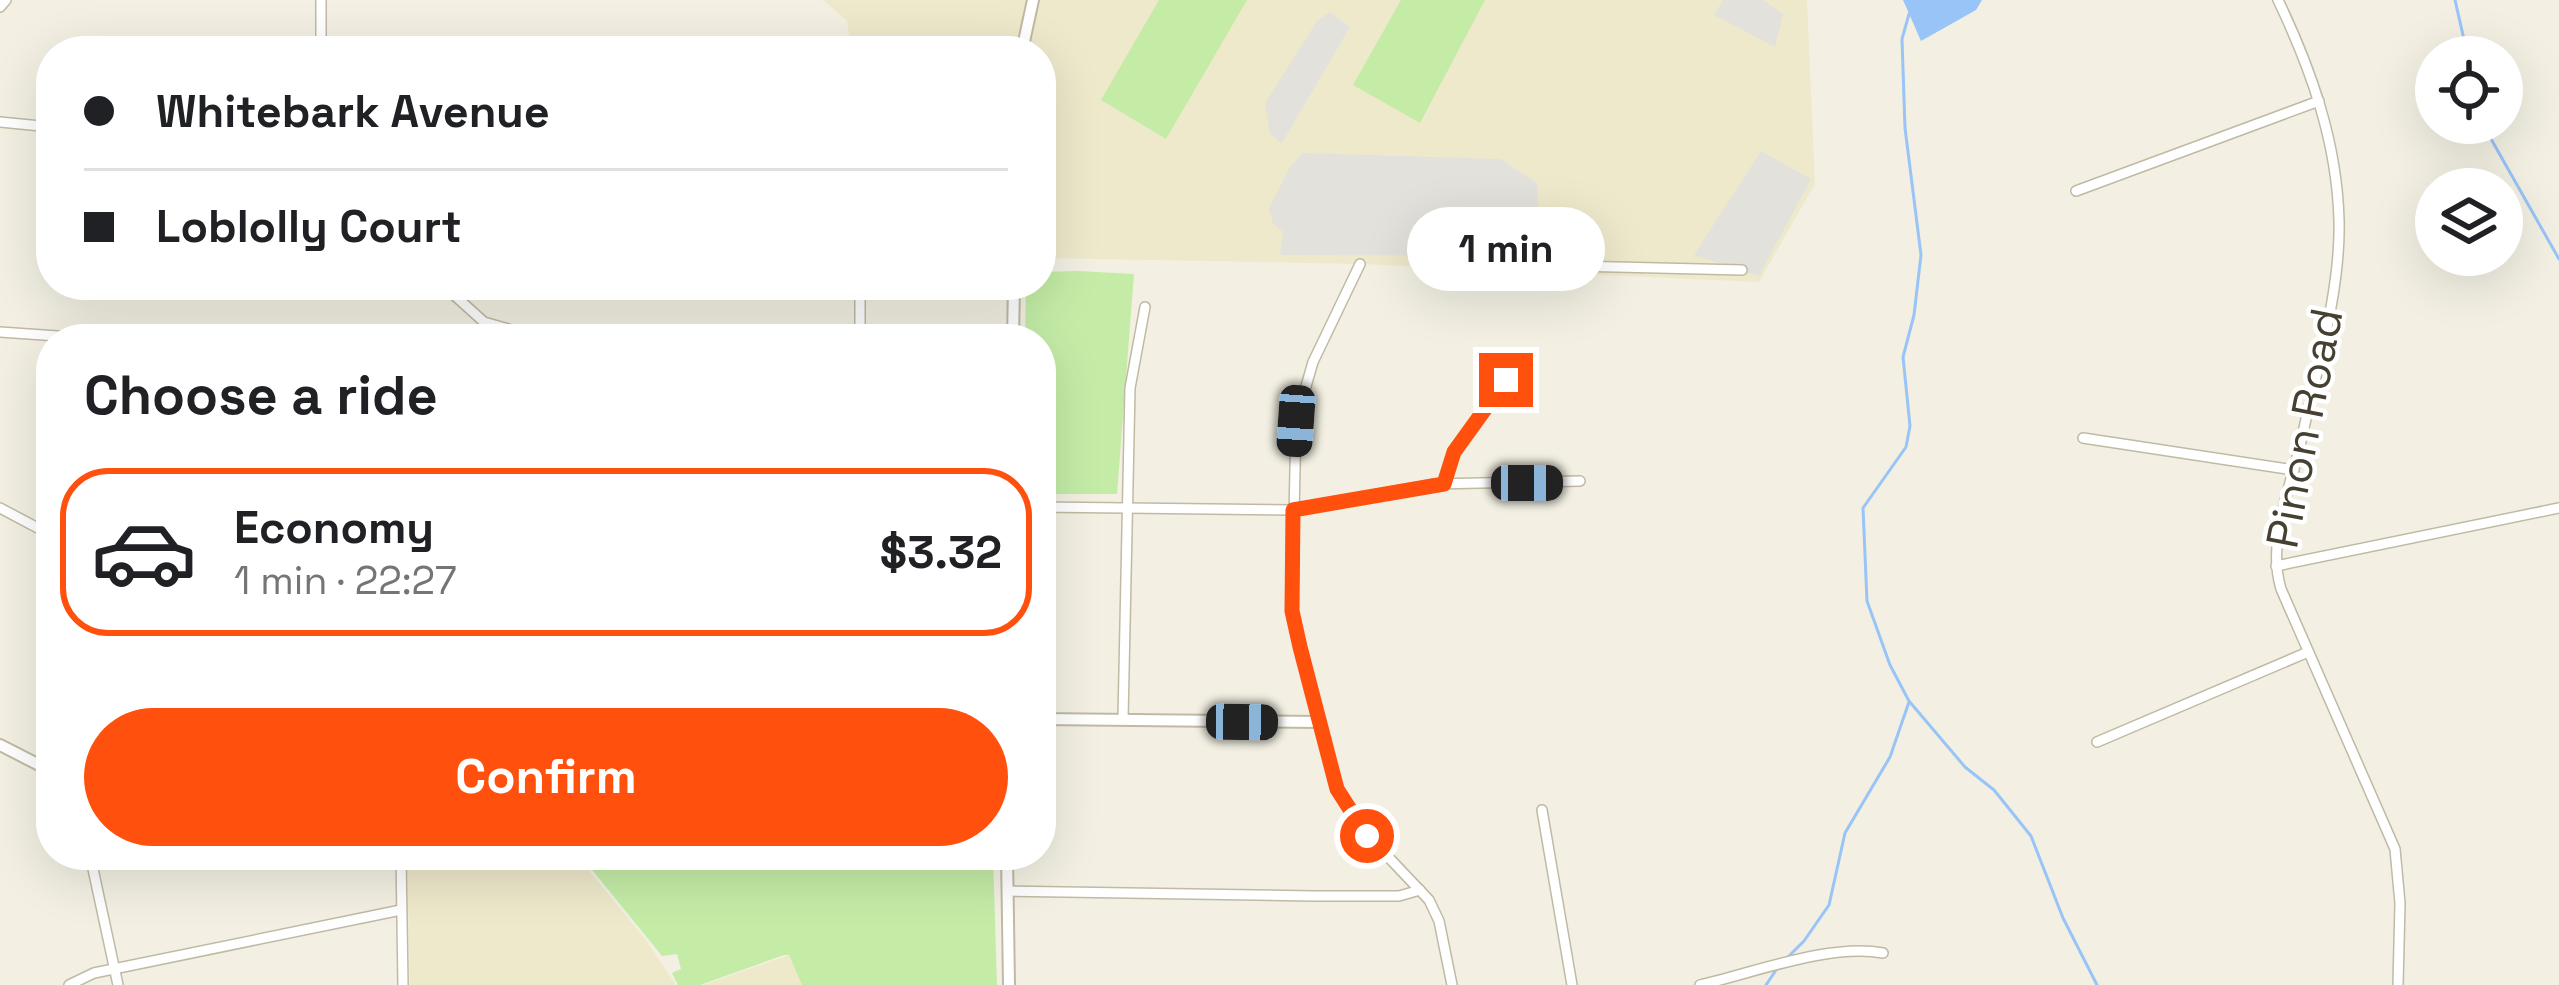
<!DOCTYPE html>
<html lang="en">
<head>
<meta charset="utf-8">
<style>
  :root { --surface:#fff; --page:#f6f6f6; --text:#202124; --muted:#757577; --line:#e0e0e0; --accent:#ff500e }
  body { margin:0; font-family:"Space Grotesk",sans-serif; background:var(--page); color:var(--text); height:100vh; display:flex; flex-direction:column; font-size:45px; white-space:nowrap }
  * { box-sizing:border-box; margin:0 }
  p { font-size:39px; color:var(--muted) }
  .icon { flex:none; width:66px; height:66px; fill:none; stroke:currentColor; stroke-width:2; stroke-linecap:round; stroke-linejoin:round }
  .map { position:relative; flex:1; overflow:hidden }
  .sheet { position:absolute; left:36px; top:324px; width:1020px; height:546px; display:flex; flex-direction:column; background:var(--surface); border-radius:48px; box-shadow:0 12px 48px #0002 }
  .sheet>* { flex:none }
  .top-card { position:absolute; left:36px; top:36px; width:1020px; height:264px; border-radius:48px; box-shadow:0 12px 48px #0002; display:grid; align-content:center; height:264px; padding:0 48px; background:var(--surface) }
  .fabs { position:absolute; left:2415px; top:36px; display:grid; gap:24px }
  .fabs a { display:grid; place-items:center; width:108px; height:108px; border-radius:50%; background:var(--surface); box-shadow:0 12px 48px #0002; font-size:60px }
  .end { position:absolute; width:54px; height:54px; margin:-27px; border:15px solid #ff500e; background:#fff; box-shadow:0 0 0 6px #fff }
  .from { border-radius:50% }
  .bubble { position:absolute; height:84px; border-radius:42px; background:var(--surface); box-shadow:0 12px 48px #0002; font-size:39px; font-weight:700; line-height:84px; text-align:center }
  .car { position:absolute; width:36px; height:72px; margin:-36px -18px; border-radius:15px; box-shadow:0 0 9px 3px #0007; background:linear-gradient(#222 24%,#8ab4d8 0 40%,#222 0 76%,#8ab4d8 0 86%,#222 0) }
  .top-card b { display:flex; align-items:center; gap:42px; height:114px; font-size:45px }
  .top-card b+b { border-top:3px solid var(--line) }
  .top-card i { width:30px; height:30px; background:var(--text) }
  ul { padding:0; list-style:none }
  li { display:flex; align-items:center; gap:36px; height:168px; margin:0 24px 18px; padding:0 24px; border:6px solid transparent; border-radius:48px }
  li div { flex:1 }
  li b { display:block; font-size:45px }
  li em { font-style:normal; font-weight:700 }
  li.on { border-color:var(--accent) }
  li>.icon { width:108px; height:108px; stroke-width:1.5 }
  h2 { padding:0 48px; font-size:54px; line-height:144px }
  .button { display:flex; gap:24px; margin-top:auto; padding:24px 48px }
  .button a { flex:1; height:138px; border-radius:72px; background:var(--accent); color:#fff; font-size:48px; font-weight:700; line-height:138px; text-align:center }
  .map>svg:first-child { display:block }
  .education { fill:#eee9cb }
  .green { fill:#c4eca7 }
  .parking { fill:#e3e1dc }
  .water { fill:#98c4f7 }
  .lines { fill:none; stroke-linecap:round; stroke-linejoin:round }
  .stream { stroke:#98c4f7; stroke-width:3 }
  .minor-casing { stroke:#c0baa4; stroke-width:12 }
  .tertiary-casing { stroke:#c0baa4; stroke-width:14 }
  .minor { stroke:#fff; stroke-width:9 }
  .tertiary { stroke:#fff; stroke-width:10 }
  .route { stroke:#ff500e; stroke-width:15 }
  .labels { text-anchor:middle; stroke-width:9; stroke-linejoin:round; paint-order:stroke }
  .street-label { font-size:45px; fill:#464032; stroke:#fff }
</style>
</head>
<body>
<div class="map">
<svg width="2559" height="985" viewBox="0 0 2559 985">
  <rect width="100%" height="100%" fill="#f3f0e3"/>
  <g class="education">
    <path d="M 823,0 L 1807,0 L 1815,184 L 1759,282 L 1360,264 L 1041,258 L 1041,51 L 851,51 L 847,21 Z"/>
    <path d="M 407,855 L 576,855 L 646,940 L 676,985 L 410,985 Z"/>
    <path d="M 789,955 L 802,985 L 703,985 Z"/>
  </g>
  <g class="green">
    <path d="M 1159,0 L 1247,0 L 1166,139 L 1101,100 Z"/>
    <path d="M 1401,0 L 1485,0 L 1420,123 L 1353,85 Z"/>
    <path d="M 1078,271 L 1134,274 L 1117,494 L 1041,494 L 1041,339 L 1025,339 L 1026,285 L 1041,285 L 1041,272 Z"/>
    <path d="M 580,855 L 993,855 L 997,985 L 802,985 L 789,955 L 784,955 L 700,985 L 678,985 L 672,973 L 681,969 L 677,954 L 662,956 Z"/>
  </g>
  <g class="parking">
    <path d="M 1723,0 L 1763,0 L 1783,14 L 1775,47 L 1714,15 Z"/>
    <path d="M 1330,12 L 1350,27 L 1282,143 L 1270,134 L 1265,103 L 1317,21 Z"/>
    <path d="M 1761,151 L 1811,179 L 1759,276 L 1694,255 Z"/>
    <path d="M 1303,153 L 1501,159 L 1537,183 L 1541,256 L 1280,255 L 1283,232 L 1273,224 L 1269,208 L 1290,167 Z"/>
  </g>
  <path class="water" d="M 1903,0 L 1982,0 L 1976,10 L 1921,41 Z"/>
  <g class="lines">
    <g class="stream">
      <path d="M 2455,0 L 2468,57"/>
      <path d="M 1909,14 L 1902,39 L 1905,128 L 1921,255 L 1914,315 L 1903,357 L 1910,426 L 1906,447 L 1863,508 L 1867,601 L 1890,665 L 1909,701 L 1965,767 L 1994,790 L 2031,836 L 2063,918 L 2097,985"/>
      <path d="M 2482,123 L 2559,259"/>
      <path d="M 1785,960 L 1804,941 L 1829,905 L 1845,833 L 1890,757 L 1909,702"/>
      <path d="M 1766,985 L 1778,967"/>
    </g>
    <g class="minor-casing">
      <g id="minor">
        <path d="M 321,0 L 321,51"/>
        <path d="M 2278,0 C 2311,69 2337,142 2339,220 C 2341,292 2315,375 2300,446 C 2289,491 2267,543 2281,589 L 2395,849 L 2400,903 L 2398,985"/>
        <path d="M 0,7 L 6,0"/>
        <path d="M 0,122 L 51,127"/>
        <path d="M 2076,191 L 2319,101"/>
        <path d="M 1360,264 L 1313,362 L 1296,421 L 1292,611 L 1337,789 L 1357,824 L 1429,900 L 1439,921 L 1452,985"/>
        <path d="M 1574,266 L 1742,270"/>
        <path d="M 443,285 L 484,322 L 522,333 L 893,339"/>
        <path d="M 0,332 L 101,339"/>
        <path d="M 860,338 L 860,285"/>
        <path d="M 2083,438 L 2294,470"/>
        <path d="M 1444,483 L 1454,452 L 1506,380"/>
        <path d="M 1041,507 L 1293,510 L 1435,484 L 1580,481"/>
        <path d="M 0,508 L 51,535"/>
        <path d="M 2276,566 L 2559,508"/>
        <path d="M 1123,719 L 1130,388 L 1145,307"/>
        <path d="M 2097,742 L 2308,652"/>
        <path d="M 1542,810 L 1572,985"/>
        <path d="M 90,855 L 118,985"/>
        <path d="M 401,855 L 403,985"/>
        <path d="M 1008,891 L 1313,896 L 1399,896 L 1420,890"/>
        <path d="M 69,985 L 94,973 L 401,910"/>
        <path d="M 1700,985 C 1753,973 1830,943 1883,953"/>
      </g>
    </g>
    <g class="tertiary-casing">
      <g id="tertiary">
        <path d="M 1022,51 L 1033,0"/>
        <path d="M 1013,339 L 1014,285"/>
        <path d="M 1041,719 L 1320,722"/>
        <path d="M 0,745 L 51,771"/>
        <path d="M 1007,855 L 1009,985"/>
      </g>
    </g>
    <use href="#minor" class="minor"/>
    <use href="#tertiary" class="tertiary"/>
  </g>
  <g class="lines">
    <path class="route" d="M 1367,836 L 1337,789 L 1300,647 L 1292,611 L 1293,510 L 1444,484 L 1454,452 L 1506,380"/>
  </g>
  <g class="labels">
    <g class="street-label">
      <text transform="translate(2304 428) rotate(-79)" y="16">Pinon Road</text>
    </g>
  </g>
</svg>
<div class="fabs">
<a><svg class="icon" aria-label="locate" viewBox="0 0 24 24"><circle cx="12" cy="12" r="6"/><path d="M12 2v4M12 18v4M2 12h4M18 12h4"/></svg></a>
<a><svg class="icon" aria-label="layers" viewBox="0 0 24 24"><path d="M12 4l9 5-9 5-9-5zM3 14l9 5 9-5"/></svg></a>
</div>
<i class="end from" style="left:1367px;top:836px"></i>
<i class="end" style="left:1506px;top:380px"></i>
<div class="bubble" style="left:1407px;top:207px;width:198px">1 min</div>
<i class="car" style="left:1296px;top:421px;rotate:184deg"></i>
<i class="car" style="left:1527px;top:483px;rotate:90deg"></i>
<i class="car" style="left:1242px;top:722px;rotate:91deg"></i>
<div class="top-card">
<b><i class="from"></i>Whitebark Avenue</b>
<b><i></i>Loblolly Court</b>
</div>
<section class="sheet">
<h2>Choose a ride</h2>
<ul>
<li class="on"><svg class="icon" aria-label="car" viewBox="0 0 24 24"><path d="M5 17H2v-5l4-1 3-4h7l3 4 3 1v5h-3M9 17h6M6 11h13"/><circle cx="7" cy="17" r="2"/><circle cx="17" cy="17" r="2"/></svg><div><b>Economy</b><p>1 min · 22:27</p></div><em>$3.32</em></li>
</ul>
<div class="button"><a>Confirm</a></div>
</section>
</div>
</body>
</html>
